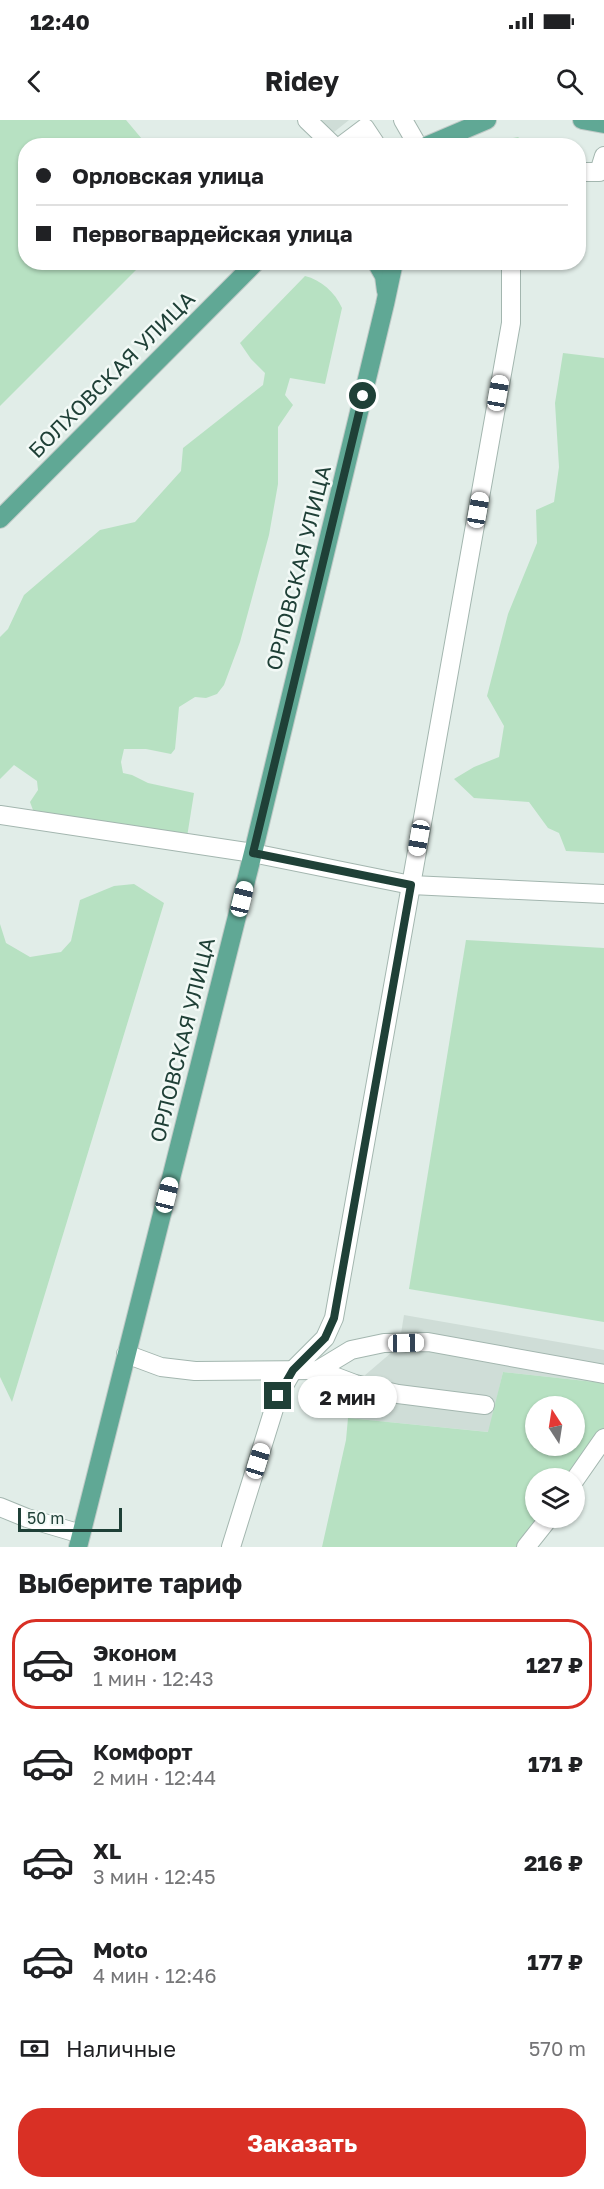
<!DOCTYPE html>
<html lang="ru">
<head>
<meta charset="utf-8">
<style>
  :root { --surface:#fff; --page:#f6f6f6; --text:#202124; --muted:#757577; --line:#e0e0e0; --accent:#d93025 }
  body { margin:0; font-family:"Golos Text",sans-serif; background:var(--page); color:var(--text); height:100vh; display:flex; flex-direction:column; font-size:22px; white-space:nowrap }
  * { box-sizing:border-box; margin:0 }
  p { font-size:20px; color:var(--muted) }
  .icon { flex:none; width:33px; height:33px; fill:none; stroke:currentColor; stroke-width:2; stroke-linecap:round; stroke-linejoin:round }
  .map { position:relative; height:1427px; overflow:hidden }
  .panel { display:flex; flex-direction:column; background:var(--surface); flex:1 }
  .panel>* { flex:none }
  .banner { position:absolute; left:18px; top:18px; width:568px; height:132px; border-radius:24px; box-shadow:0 2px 4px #0004; display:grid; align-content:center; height:132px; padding:0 18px; background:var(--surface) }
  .needle { width:39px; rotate:348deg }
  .buttons { position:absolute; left:525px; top:1276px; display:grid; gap:12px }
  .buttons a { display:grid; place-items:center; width:60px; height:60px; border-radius:50%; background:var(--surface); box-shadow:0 2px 4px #0004; font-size:30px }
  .scale { position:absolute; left:18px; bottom:15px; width:104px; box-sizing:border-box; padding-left:6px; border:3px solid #1f4037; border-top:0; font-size:16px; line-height:21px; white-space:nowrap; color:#1f4037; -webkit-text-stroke:4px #f2f9f6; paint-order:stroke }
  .end { position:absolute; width:27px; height:27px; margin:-14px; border:8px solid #1f4037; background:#fff; box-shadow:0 0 0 3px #fff }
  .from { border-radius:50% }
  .bubble { position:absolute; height:42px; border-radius:21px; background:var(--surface); box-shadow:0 2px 4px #0004; font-size:20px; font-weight:700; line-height:42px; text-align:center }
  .car { position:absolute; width:18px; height:36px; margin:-18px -9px; border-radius:8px; box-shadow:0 0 4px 2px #0007; background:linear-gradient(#fff 24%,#345 0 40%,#fff 0 76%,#345 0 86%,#fff 0) }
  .banner b { display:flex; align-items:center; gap:21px; height:57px; font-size:22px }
  .banner b+b { border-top:2px solid var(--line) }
  .banner i { width:15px; height:15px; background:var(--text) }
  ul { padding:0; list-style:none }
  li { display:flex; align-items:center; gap:18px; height:90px; margin:0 12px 9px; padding:0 6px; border:3px solid transparent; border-radius:24px }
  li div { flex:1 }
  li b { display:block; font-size:22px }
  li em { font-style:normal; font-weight:700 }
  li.active { border-color:var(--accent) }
  li>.icon { width:54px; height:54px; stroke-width:1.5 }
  h2 { padding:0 18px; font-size:27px; line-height:72px }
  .pay { display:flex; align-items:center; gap:15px; height:66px; padding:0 18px; font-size:22px }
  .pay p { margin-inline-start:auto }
  .action { display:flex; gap:12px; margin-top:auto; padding:12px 18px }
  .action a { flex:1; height:69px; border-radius:24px; background:var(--accent); color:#fff; font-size:24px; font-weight:700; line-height:69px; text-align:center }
  .status { display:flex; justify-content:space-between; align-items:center; height:42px; padding:0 30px; background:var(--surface); direction:ltr }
  .status svg { height:16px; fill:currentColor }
  header { display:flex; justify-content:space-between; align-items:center; height:78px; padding:0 18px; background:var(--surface); font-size:27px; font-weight:700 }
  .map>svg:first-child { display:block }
  .built { fill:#cfddd7 }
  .green { fill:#b7e1c2; fill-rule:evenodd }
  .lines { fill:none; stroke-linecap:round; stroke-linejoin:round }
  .minor-casing { stroke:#a3b6af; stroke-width:20 }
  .major-casing { stroke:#c0cac7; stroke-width:20 }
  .minor { stroke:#fff; stroke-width:18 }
  .major { stroke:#60a895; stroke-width:18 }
  .route { stroke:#1f4037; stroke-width:8 }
  .labels { text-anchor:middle; stroke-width:5; stroke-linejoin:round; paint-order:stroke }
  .street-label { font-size:21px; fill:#1f4037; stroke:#f2f9f6 }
</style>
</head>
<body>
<div class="status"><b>12:40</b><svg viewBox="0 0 49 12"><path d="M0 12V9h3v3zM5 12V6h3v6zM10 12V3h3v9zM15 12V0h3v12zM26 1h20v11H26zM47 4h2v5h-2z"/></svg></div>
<header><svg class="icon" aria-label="back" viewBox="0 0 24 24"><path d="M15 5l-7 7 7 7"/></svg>Ridey<svg class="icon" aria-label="search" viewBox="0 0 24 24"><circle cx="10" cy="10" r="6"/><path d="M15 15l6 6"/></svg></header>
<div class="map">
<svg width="604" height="1427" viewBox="0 0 604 1427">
  <rect width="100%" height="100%" fill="#e1ede8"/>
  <g class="built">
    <path d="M 312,0 L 349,0 L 329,16 Z"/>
    <path d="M 404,1195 L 604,1230 L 604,1263 L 503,1252 L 489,1312 L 348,1298 L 350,1268 L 399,1226 Z"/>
  </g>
  <g class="green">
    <path d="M 0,0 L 126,0 L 147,25 L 26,26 L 26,142 L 143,143 L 0,286 Z"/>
    <path d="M 518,17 L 527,25 L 479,25 L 480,25 Z"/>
    <path d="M 305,156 C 321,160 335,172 342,188 L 325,264 L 290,258 L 285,275 L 293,285 L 278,307 L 278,364 L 269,415 L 240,522 L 224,565 L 217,574 L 206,578 L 195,577 L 179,587 L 175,629 L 171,634 L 146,629 L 124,629 L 121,642 L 123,653 L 132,655 L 148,663 L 194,673 L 187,717 L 33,690 L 30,682 L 38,670 L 37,661 L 14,645 L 0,659 L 0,517 L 8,509 L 24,475 L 100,410 L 135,402 L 181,351 L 183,328 L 263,265 L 265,253 L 251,239 L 240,223 Z"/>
    <path d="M 563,233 L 604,238 L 604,733 L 566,731 L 559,713 L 548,708 L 529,682 L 474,678 L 454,659 L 474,647 L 499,637 L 504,606 L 487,576 L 508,494 L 537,423 L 536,390 L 554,382 L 559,347 L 555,283 Z"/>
    <path d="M 134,764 L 164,783 L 12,1282 L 0,1257 L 0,804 L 6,823 L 30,837 L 61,832 L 71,821 L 80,780 L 114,766 Z"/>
    <path d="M 466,820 L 604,828 L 604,1202 L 409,1169 Z"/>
    <path d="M 503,1252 L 604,1263 L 604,1330 L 575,1375 L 574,1359 L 536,1359 L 536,1398 L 559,1398 L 535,1427 L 322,1427 L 346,1320 L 348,1298 L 488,1312 ZM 536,1287 L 574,1287 L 574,1326 L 536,1326 Z"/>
  </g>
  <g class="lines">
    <g class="minor-casing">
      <g id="minor">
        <path d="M 307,0 L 334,26"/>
        <path d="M 403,0 L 418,26"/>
        <path d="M 341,26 L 365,8 L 377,26"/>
        <path d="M 579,52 L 599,52 L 604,36"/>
        <path d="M 0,695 L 253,733 L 411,765 L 604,774"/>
        <path d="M 126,1234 L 161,1247 L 195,1251 L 318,1250 L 351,1230 L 384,1223 L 428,1222 L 604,1254"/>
        <path d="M 318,1250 L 355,1264 L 398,1274 L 485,1285"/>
        <path d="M 574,1361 L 604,1318"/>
        <path d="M 0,1387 L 27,1398 L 81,1414"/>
        <path d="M 231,1427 L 278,1276 L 293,1250 L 325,1218 L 334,1198 L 511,203 L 511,142"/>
        <path d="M 526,1427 L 549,1398"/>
      </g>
    </g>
    <g class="major-casing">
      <g id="major">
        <path d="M 582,0 L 604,4"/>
        <path d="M 426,26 L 487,0"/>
        <path d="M 376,142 L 384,156 L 386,171"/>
        <path d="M 0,399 L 256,142"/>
        <path d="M 78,1427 L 253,733 L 385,184 L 394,142"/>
      </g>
    </g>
    <use href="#minor" class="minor"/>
    <use href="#major" class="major"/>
  </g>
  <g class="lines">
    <path class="route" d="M 278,1276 L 293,1250 L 325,1218 L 334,1198 L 411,765 L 253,733 L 363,276"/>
  </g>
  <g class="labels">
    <g class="street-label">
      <text transform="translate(112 255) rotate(-45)" y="7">БОЛХОВСКАЯ УЛИЦА</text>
      <text transform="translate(299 448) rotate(-76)" y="7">ОРЛОВСКАЯ УЛИЦА</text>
      <text transform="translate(183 920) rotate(-76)" y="7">ОРЛОВСКАЯ УЛИЦА</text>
    </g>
  </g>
</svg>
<div class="buttons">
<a><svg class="needle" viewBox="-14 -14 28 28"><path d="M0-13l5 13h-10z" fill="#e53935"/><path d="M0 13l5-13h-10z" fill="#757577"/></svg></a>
<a><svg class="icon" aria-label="layers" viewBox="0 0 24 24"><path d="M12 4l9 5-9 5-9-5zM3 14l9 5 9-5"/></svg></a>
</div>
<div class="scale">50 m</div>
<i class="end from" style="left:363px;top:276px"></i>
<i class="end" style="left:278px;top:1276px"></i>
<div class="bubble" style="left:298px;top:1256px;width:99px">2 мин</div>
<i class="car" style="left:498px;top:273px;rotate:10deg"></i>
<i class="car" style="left:478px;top:390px;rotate:10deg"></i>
<i class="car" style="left:419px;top:718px;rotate:190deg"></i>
<i class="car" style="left:242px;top:779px;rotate:14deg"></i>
<i class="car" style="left:167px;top:1075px;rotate:14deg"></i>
<i class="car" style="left:406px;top:1223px;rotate:89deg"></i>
<i class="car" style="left:258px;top:1341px;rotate:17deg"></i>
<div class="banner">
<b><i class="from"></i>Орловская улица</b>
<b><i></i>Первогвардейская улица</b>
</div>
</div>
<section class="panel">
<h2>Выберите тариф</h2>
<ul>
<li class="active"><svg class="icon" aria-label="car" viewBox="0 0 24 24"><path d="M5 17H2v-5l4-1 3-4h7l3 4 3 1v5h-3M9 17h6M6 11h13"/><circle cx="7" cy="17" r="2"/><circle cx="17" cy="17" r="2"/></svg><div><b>Эконом</b><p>1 мин · 12:43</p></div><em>127 ₽</em></li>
<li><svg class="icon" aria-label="car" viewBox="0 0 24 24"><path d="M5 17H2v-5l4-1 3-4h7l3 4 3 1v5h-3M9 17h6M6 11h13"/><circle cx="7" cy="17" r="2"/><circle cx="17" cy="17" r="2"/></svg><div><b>Комфорт</b><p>2 мин · 12:44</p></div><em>171 ₽</em></li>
<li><svg class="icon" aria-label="car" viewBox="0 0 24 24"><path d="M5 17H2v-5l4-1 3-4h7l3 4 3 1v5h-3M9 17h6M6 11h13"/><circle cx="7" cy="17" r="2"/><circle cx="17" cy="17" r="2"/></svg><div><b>XL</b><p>3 мин · 12:45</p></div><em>216 ₽</em></li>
<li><svg class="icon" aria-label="car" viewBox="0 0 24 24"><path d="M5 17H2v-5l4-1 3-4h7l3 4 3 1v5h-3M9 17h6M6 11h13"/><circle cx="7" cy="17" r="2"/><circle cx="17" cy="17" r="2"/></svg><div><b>Moto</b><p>4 мин · 12:46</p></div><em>177 ₽</em></li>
</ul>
<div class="pay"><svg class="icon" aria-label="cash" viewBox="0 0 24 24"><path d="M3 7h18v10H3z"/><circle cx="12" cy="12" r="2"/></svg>Наличные<p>570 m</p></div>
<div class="action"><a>Заказать</a></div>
</section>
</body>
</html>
